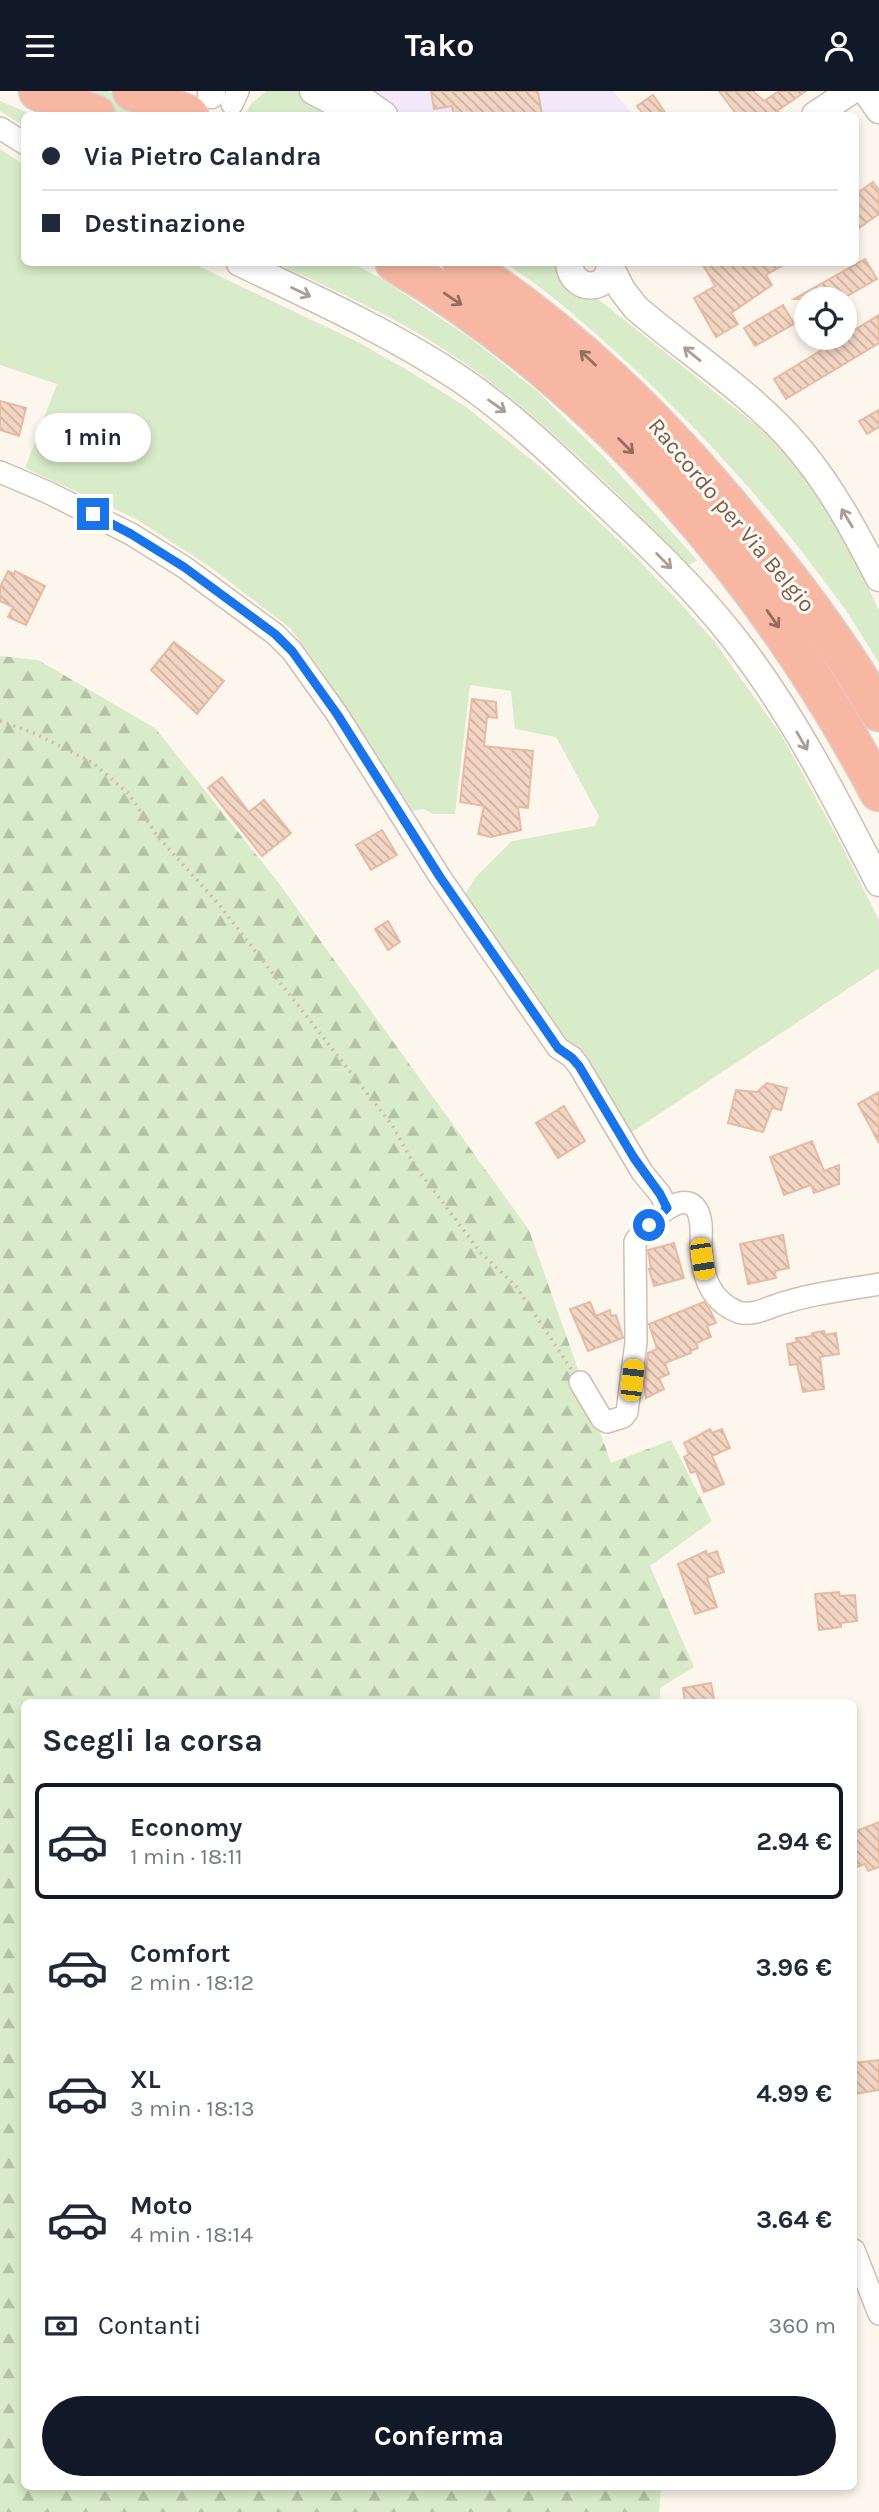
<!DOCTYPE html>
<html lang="it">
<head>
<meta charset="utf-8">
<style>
  :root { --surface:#fff; --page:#f2f2f3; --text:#1f2937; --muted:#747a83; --line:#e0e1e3; --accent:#111827 }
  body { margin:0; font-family:Karla,sans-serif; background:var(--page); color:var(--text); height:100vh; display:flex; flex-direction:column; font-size:26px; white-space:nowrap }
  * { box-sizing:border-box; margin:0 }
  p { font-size:23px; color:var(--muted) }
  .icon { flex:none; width:38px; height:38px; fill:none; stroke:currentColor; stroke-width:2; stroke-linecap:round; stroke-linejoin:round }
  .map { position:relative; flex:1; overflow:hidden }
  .side { position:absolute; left:21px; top:1608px; width:836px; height:791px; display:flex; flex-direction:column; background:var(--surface); border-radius:10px; box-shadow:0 4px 10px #0003 }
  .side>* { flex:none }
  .top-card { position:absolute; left:21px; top:21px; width:838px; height:154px; border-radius:10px; box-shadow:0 4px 10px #0003; display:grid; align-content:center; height:154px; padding:0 21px; background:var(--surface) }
  .tools { position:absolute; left:794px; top:196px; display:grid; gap:14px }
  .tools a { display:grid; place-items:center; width:63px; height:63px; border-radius:50%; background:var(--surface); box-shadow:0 4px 10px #0003; font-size:35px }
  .end { position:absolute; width:32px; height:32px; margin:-16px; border:9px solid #1a73e8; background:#fff; box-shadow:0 0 0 4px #fff }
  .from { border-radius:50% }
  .bubble { position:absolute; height:49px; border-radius:24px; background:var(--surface); box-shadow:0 4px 10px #0003; font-size:23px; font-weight:700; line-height:49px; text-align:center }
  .car { position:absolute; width:21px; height:42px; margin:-21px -10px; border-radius:9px; box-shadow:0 0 5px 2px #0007; background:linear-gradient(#f5c518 24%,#345 0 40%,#f5c518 0 76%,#345 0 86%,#f5c518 0) }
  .top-card b { display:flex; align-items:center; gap:24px; height:66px; font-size:26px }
  .top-card b+b { border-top:2px solid var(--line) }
  .top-card i { width:18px; height:18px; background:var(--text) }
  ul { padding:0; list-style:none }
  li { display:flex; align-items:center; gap:21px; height:116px; margin:0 14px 10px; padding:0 7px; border:4px solid transparent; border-radius:10px }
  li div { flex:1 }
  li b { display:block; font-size:26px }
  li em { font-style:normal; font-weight:700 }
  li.on { border-color:var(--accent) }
  li>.icon { width:63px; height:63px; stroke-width:1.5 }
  h2 { padding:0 21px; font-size:32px; line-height:84px }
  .pay { display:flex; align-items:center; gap:18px; height:77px; padding:0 21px; font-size:26px }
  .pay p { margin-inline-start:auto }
  .primary-button { display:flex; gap:14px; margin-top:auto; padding:14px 21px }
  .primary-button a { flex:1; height:80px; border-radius:42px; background:var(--accent); color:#fff; font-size:28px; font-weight:700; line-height:80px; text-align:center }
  header { display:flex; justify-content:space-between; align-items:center; height:91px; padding:0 21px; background:var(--accent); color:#fff; font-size:32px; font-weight:700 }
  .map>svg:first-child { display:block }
  .education { fill:#f3e8fa }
  .green { fill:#d8ecc9 }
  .forest { fill:url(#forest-firs) }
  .building { fill:url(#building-back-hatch); stroke:#e6bba3; stroke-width:2 }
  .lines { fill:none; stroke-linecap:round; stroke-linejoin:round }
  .minor-casing { stroke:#d1beb0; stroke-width:24 }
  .tertiary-casing { stroke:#d1beb0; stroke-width:29 }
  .motorway-casing { stroke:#dad1cd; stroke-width:41 }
  .path { stroke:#d9b8a5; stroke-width:3.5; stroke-dasharray:2 5; stroke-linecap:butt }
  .minor { stroke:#fff; stroke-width:21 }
  .tertiary { stroke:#fff; stroke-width:26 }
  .motorway { stroke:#f7b7a3; stroke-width:38 }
  .oneway { stroke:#af9d94 }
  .oneway2 { stroke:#936e5e }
  .route { stroke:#1a73e8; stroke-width:9 }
  .labels { text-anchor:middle; stroke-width:6; stroke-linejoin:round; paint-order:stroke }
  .street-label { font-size:23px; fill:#7a5c4d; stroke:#fffaf3 }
</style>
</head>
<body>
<header><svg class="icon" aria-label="menu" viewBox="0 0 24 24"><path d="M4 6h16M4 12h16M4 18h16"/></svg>Tako<svg class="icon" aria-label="person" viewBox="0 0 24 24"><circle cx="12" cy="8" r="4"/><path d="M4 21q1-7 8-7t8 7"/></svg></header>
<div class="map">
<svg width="879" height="2421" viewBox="0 0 879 2421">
  <defs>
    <pattern id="forest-firs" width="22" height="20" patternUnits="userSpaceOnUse" patternTransform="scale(1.75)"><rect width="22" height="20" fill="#d8ecc9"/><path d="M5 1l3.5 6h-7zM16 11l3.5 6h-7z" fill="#b4c2a5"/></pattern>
    <pattern id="building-back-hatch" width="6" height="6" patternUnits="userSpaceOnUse" patternTransform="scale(1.75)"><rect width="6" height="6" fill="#f3d5c3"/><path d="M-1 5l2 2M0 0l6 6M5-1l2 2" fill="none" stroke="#cab0a1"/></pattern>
  </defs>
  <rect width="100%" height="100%" fill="#fdf6ec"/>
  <path class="education" d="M 366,0 L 613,0 L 633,24 L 399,24 Z"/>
  <g class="green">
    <path d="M 65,0 L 108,0 L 166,24 L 123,24 Z"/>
    <path d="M 266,0 L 298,0 L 347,24 L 245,24 L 251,13 Z"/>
    <path d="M 0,10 L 33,24 L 24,24 L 24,35 L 0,20 Z"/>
    <path d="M 0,58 L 24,74 L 24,172 L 192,172 L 358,251 L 414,283 L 466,316 L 544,379 L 629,459 L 681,513 L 714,550 L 782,645 L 843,757 L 879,829 L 879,877 L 629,1043 C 609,1005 597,970 560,946 L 465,803 L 476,786 L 512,750 L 595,735 L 599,725 L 556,646 L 515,638 L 511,600 L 470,594 L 455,723 L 432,723 L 424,718 L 413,720 L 319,576 L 290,537 L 213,478 L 136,428 L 25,377 L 57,293 L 0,274 Z"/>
    <path d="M 276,172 L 352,172 L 380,187 L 473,249 L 538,301 L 605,367 L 697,469 L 689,474 C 613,399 540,322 451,263 C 397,226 335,200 276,172 Z"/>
    <path d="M 505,172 L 549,172 L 559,177 L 755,333 L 791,369 L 841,439 L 879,519 L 879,572 C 866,552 854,530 839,510 C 777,424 705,344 628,272 C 589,236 549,200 505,172 Z"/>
  </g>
  <path class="forest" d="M 0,565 L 38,569 L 155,637 L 278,791 L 529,1139 L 611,1372 L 671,1349 L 712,1430 L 650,1475 L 694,1576 L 660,1597 L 660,1612 L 24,1612 L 24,2396 L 661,2396 L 659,2421 L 0,2421 Z"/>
  <g class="building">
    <path d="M 431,0 L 538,0 L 542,24 L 454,24 L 452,15 L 434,18 Z"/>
    <path d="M 719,0 L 753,0 L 764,10 L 779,0 L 806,0 L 777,20 L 783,24 L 737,24 Z"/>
    <path d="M 653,4 L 667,24 L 644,24 L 637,15 Z"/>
    <path d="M 873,91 L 879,99 L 879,123 L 856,139 L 856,103 Z"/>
    <path d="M 865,168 L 877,188 L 842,208 L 794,208 Z"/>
    <path d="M 702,172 L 787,172 L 766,184 L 772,194 L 731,222 L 738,233 L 716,246 L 694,207 L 715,195 Z"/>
    <path d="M 783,214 L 794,233 L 755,255 L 744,237 Z"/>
    <path d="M 879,224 L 879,252 L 786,308 L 774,288 Z"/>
    <path d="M 0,310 L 26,317 L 19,345 L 0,339 Z"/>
    <path d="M 879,319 L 879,336 L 867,343 L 859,330 Z"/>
    <path d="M 8,480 L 14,483 L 15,480 L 45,495 L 26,534 L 8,526 L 13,516 L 0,510 L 0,496 Z"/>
    <path d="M 174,551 L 224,590 L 197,623 L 151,579 Z"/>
    <path d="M 472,608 L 496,611 L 497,627 L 487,626 L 484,655 L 533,660 L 528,717 L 518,716 L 521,739 L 491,746 L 478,743 L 484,715 L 460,711 Z"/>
    <path d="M 222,686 L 249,721 L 264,709 L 291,742 L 262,765 L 208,697 Z"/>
    <path d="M 382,739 L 397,764 L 371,779 L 356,754 Z"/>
    <path d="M 388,830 L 400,851 L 388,859 L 375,838 Z"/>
    <path d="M 767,992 L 787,997 L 781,1019 L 772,1017 L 763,1041 L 728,1032 L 736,999 L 757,1001 Z"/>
    <path d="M 879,1001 L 879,1052 L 858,1013 Z"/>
    <path d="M 564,1015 L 585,1050 L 558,1067 L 536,1032 Z"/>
    <path d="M 812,1050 L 824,1080 L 839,1074 L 839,1093 L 814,1102 L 811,1094 L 784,1104 L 770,1066 Z"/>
    <path d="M 783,1144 L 789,1177 L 775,1180 L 776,1187 L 748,1193 L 740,1153 Z"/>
    <path d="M 674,1152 L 684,1187 L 654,1195 L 649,1178 L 651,1178 L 648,1159 Z"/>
    <path d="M 590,1211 L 596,1225 L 610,1219 L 611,1225 L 616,1224 L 623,1247 L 588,1260 L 570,1218 Z"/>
    <path d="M 704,1211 L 710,1219 L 716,1232 L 707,1235 L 711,1246 L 696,1252 L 698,1257 L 690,1260 L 691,1262 L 665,1272 L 669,1283 L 659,1287 L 664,1298 L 646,1307 L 644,1292 L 648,1262 L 657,1258 L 649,1233 Z"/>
    <path d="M 824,1240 L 825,1244 L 836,1242 L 839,1263 L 820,1266 L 824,1298 L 803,1301 L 797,1273 L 790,1274 L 787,1253 L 797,1251 L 796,1247 L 812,1245 L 812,1242 Z"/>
    <path d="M 710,1338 L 712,1342 L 722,1338 L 730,1357 L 712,1365 L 724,1393 L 704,1401 L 696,1380 L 691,1382 L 684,1366 L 689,1363 L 684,1352 Z"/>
    <path d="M 706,1460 L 707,1464 L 717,1460 L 724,1481 L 707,1487 L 717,1516 L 695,1523 L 678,1473 Z"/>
    <path d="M 839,1501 L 840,1505 L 855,1504 L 857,1530 L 841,1532 L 841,1536 L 819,1539 L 815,1503 Z"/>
    <path d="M 711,1592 L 715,1612 L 685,1612 L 683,1597 Z"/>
    <path d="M 879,1731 L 879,1776 L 868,1780 L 865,1773 L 854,1777 L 854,1741 Z"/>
    <path d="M 879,1969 L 879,1999 L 854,2003 L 854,1972 Z"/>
  </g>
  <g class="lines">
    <g class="minor-casing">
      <g id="minor">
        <path d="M 232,13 L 238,0"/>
        <path d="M 0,37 L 24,52"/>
        <path d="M 0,381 L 47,401 L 131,443 L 184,476 L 275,543 L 292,560 L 337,623 L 440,786 L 558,957 L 572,966 L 579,975 L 642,1081 L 660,1103 L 667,1117"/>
        <path d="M 580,1291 L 602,1328 L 607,1331 L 623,1326 L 627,1321 L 636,1251 L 635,1151 C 642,1138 682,1094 697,1119 C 703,1130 701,1144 701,1156 C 702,1185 710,1210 738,1221 C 750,1225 763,1219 774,1215 C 808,1203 844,1199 879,1193"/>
        <path d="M 854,2159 L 879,2223"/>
      </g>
    </g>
    <g class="tertiary-casing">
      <g id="tertiary">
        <path d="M 313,0 L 358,24"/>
        <path d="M 350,0 L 384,24"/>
        <path d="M 866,0 L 879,19"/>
        <path d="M 211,4 L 212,0"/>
        <path d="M 815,24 L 851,0"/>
        <path d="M 240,172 C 314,207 391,242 460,288 C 510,322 553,363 597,405 C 644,449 693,495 733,546 C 792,621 836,708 879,792"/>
        <path d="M 569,172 C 572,203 611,201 610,172"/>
        <path d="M 611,177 L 622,199 L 636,217 C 691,264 755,304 801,360 C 833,399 856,442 879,487"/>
      </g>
    </g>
    <g class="motorway-casing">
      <g id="motorway">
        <path d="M 38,0 L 96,24"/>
        <path d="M 132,0 L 189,24"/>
        <path d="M 395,172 C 603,295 767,489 879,701"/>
        <path d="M 462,172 C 571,242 661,331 743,431 C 793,491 840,553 879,621"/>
      </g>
    </g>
    <path class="path" d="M 0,630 L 34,642 L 93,672 L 128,702 L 158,746 L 216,810 L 392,1034 L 415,1075 L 481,1162 L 516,1195 L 571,1278"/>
    <use href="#minor" class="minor"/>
    <use href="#tertiary" class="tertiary"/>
    <use href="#motorway" class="motorway"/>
  </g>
  <defs><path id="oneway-shaft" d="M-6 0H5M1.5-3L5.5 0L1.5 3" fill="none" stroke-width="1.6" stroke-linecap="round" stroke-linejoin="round" transform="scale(1.75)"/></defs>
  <g class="oneway">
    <use href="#oneway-shaft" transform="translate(301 201) rotate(25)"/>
    <use href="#oneway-shaft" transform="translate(692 263) rotate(-141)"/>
    <use href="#oneway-shaft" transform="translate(497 315) rotate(35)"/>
    <use href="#oneway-shaft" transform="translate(847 427) rotate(-121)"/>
    <use href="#oneway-shaft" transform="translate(664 470) rotate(45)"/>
    <use href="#oneway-shaft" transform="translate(802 650) rotate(60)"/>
  </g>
  <g class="oneway2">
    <use href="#oneway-shaft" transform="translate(453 208) rotate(34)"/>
    <use href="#oneway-shaft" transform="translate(588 267) rotate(-137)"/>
    <use href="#oneway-shaft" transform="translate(626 355) rotate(45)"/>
    <use href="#oneway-shaft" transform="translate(773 528) rotate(55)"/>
  </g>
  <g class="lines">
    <path class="route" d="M 93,423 L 131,443 L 184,476 L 275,543 L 292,560 L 337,623 L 440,786 L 558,957 L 572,967 L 579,975 L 634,1067 L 660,1103 L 667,1117 L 649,1134"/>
  </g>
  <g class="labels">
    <g class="street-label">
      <text transform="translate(732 424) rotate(50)" y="8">Raccordo per Via Belgio</text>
    </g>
  </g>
</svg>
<div class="tools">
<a><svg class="icon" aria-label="locate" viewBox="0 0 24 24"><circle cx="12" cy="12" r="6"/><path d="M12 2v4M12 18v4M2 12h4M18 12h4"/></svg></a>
</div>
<i class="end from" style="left:649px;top:1134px"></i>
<i class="end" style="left:93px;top:423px"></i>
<div class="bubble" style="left:35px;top:322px;width:116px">1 min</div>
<i class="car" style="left:702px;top:1168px;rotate:171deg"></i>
<i class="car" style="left:632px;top:1289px;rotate:6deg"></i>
<div class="top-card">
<b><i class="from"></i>Via Pietro Calandra</b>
<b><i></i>Destinazione</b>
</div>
<section class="side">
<h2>Scegli la corsa</h2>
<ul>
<li class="on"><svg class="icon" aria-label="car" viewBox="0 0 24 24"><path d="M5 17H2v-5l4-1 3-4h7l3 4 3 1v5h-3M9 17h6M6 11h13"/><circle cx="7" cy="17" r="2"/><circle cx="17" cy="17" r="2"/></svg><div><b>Economy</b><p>1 min · 18:11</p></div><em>2.94 €</em></li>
<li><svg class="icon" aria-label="car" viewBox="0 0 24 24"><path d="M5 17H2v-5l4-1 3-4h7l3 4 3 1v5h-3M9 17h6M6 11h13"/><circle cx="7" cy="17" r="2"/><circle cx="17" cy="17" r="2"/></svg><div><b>Comfort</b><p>2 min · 18:12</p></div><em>3.96 €</em></li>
<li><svg class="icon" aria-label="car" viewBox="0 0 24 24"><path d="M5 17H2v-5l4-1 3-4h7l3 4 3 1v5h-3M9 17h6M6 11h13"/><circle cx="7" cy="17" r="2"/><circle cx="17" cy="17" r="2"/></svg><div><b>XL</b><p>3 min · 18:13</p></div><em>4.99 €</em></li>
<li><svg class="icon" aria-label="car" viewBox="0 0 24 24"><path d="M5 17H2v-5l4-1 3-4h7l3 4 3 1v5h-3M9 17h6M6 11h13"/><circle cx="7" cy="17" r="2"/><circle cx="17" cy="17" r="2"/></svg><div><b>Moto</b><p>4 min · 18:14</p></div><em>3.64 €</em></li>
</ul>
<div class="pay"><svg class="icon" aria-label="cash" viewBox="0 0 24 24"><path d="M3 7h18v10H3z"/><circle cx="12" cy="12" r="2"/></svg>Contanti<p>360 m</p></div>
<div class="primary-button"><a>Conferma</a></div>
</section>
</div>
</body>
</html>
